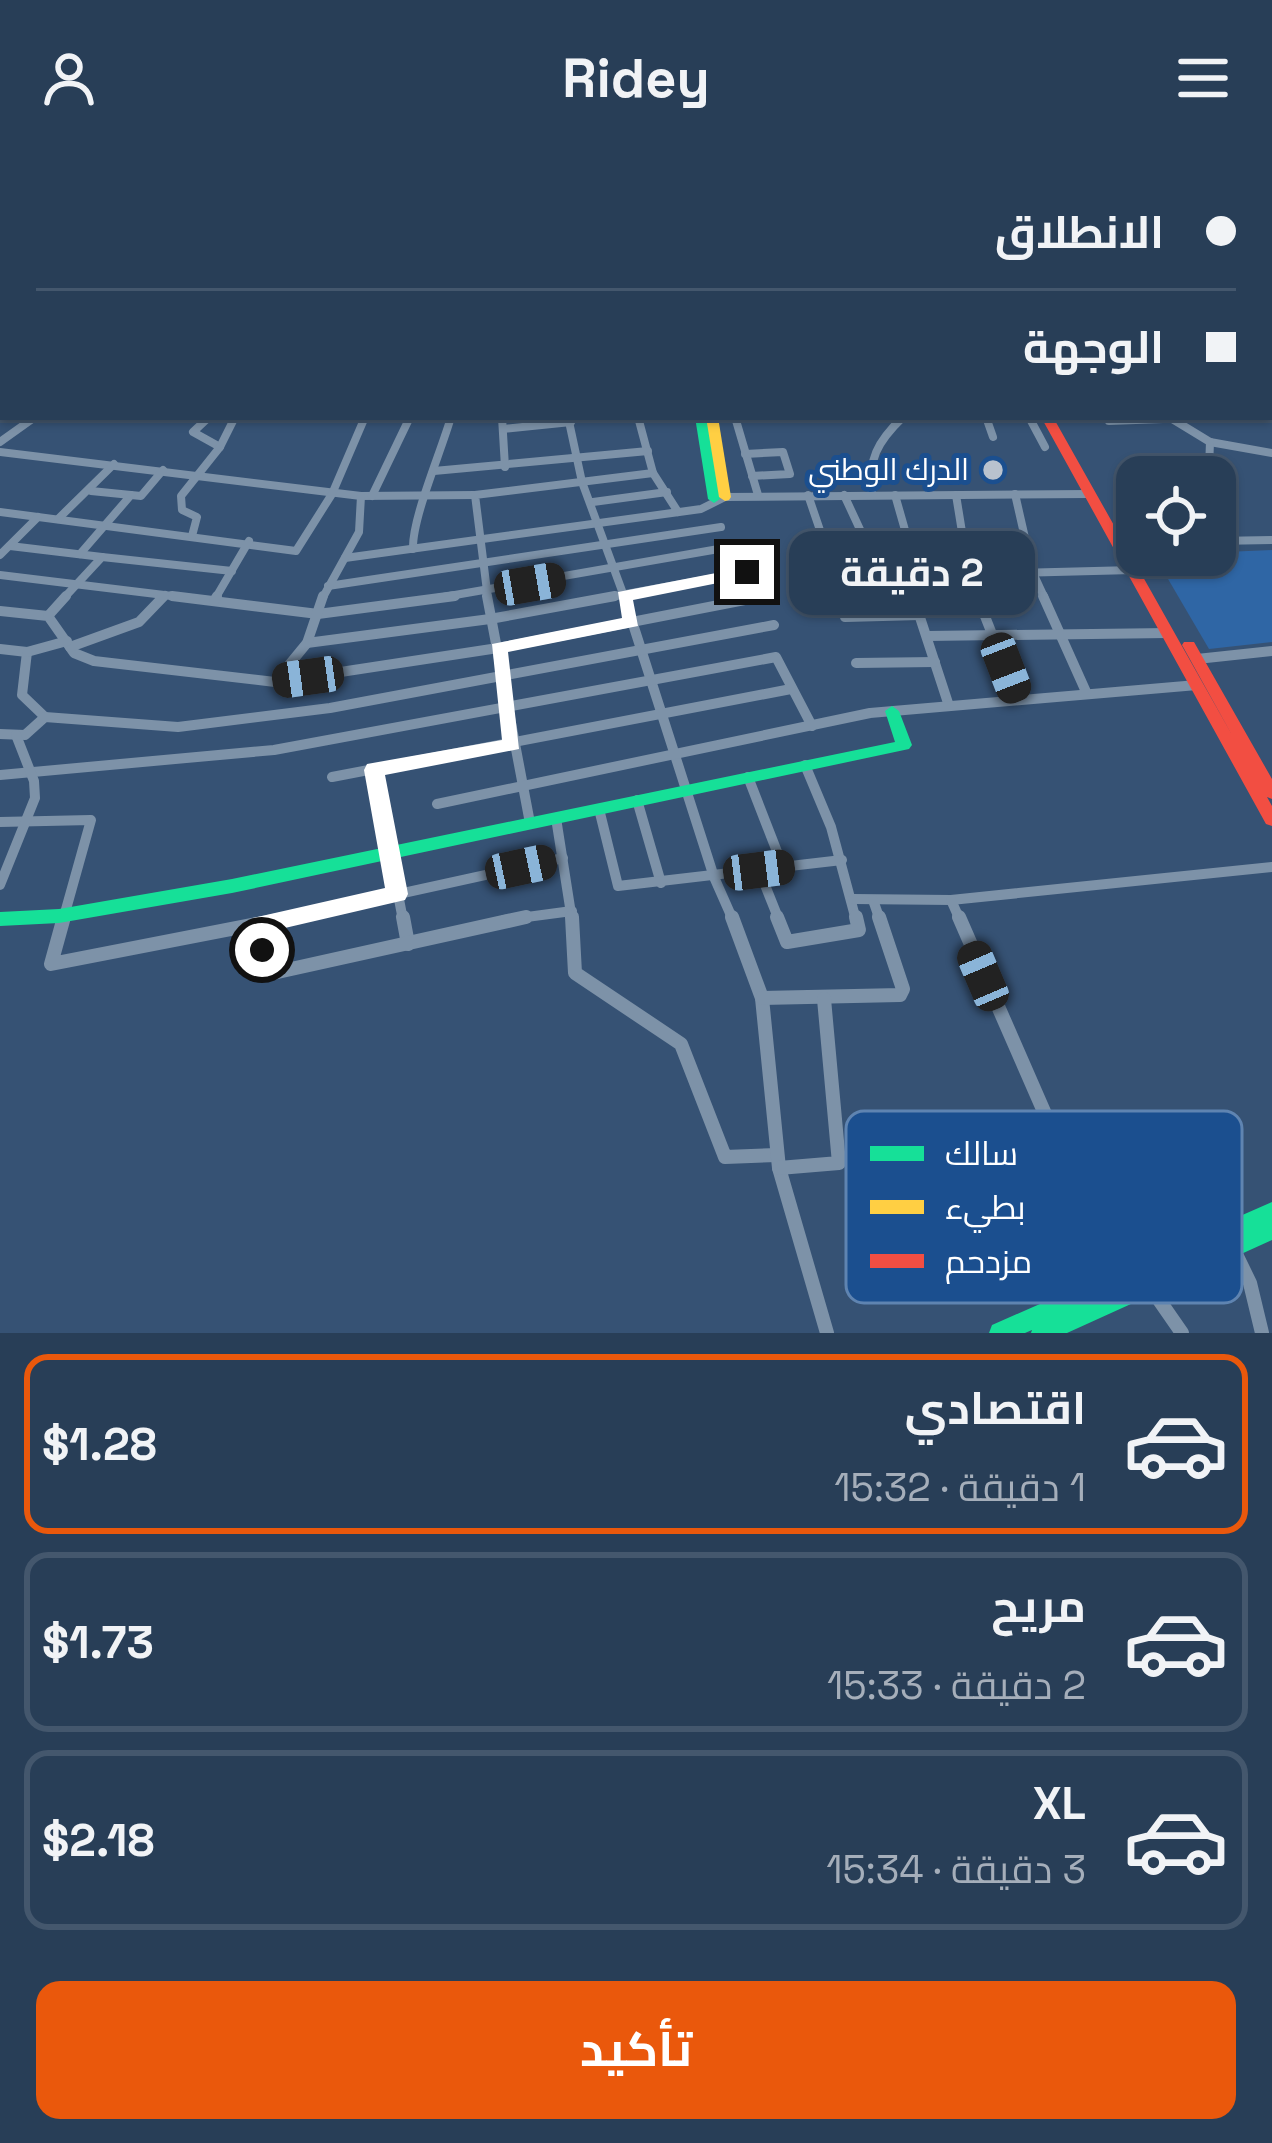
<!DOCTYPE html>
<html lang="ar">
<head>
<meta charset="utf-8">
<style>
  :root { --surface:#283e57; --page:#344961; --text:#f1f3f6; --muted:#a5aeba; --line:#44576d; --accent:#ea580c }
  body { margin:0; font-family:"Space Grotesk",Cairo,sans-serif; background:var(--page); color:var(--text); direction:rtl; height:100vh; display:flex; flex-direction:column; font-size:45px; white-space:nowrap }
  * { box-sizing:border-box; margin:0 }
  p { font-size:39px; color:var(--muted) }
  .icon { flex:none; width:66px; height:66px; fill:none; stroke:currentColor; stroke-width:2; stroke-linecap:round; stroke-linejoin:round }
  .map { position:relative; height:1177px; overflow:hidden; direction:ltr }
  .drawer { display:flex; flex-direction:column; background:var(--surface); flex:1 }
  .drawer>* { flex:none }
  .guide { position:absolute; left:0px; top:0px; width:1272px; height:264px; box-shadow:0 3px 9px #0004,0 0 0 3px var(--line); direction:rtl; display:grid; align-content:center; height:264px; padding:0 36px; background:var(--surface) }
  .fabs { position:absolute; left:1116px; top:300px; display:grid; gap:24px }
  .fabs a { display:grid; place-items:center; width:120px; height:120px; border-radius:24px; background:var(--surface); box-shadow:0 3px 9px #0004,0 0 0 3px var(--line); font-size:60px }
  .end { position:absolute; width:54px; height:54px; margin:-27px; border:15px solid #fff; background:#111; box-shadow:0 0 0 6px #111 }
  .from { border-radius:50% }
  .bubble { position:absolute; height:84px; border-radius:24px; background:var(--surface); box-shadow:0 3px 9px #0004,0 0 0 3px var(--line); font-size:39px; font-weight:700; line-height:84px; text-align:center; direction:rtl }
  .car { position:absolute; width:36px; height:72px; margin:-36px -18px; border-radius:15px; box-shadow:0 0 9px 3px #0007; background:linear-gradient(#222 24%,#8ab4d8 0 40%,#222 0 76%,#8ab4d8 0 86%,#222 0) }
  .guide b { display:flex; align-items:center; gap:42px; height:114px; font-size:45px }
  .guide b+b { border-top:3px solid var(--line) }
  .guide i { width:30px; height:30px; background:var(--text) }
  ul { padding:21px 0 0; list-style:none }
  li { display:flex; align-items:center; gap:36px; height:180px; margin:0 24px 18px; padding:0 12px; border:6px solid var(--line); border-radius:24px }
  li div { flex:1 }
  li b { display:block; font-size:45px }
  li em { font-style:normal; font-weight:700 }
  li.on { border-color:var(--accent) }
  li>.icon { width:108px; height:108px; stroke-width:1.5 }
  .primary-button { display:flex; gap:24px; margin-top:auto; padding:24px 36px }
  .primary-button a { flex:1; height:138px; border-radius:24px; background:var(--accent); color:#fff; font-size:48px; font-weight:700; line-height:138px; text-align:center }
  header { display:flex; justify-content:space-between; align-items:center; height:156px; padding:0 36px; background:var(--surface); font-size:54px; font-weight:700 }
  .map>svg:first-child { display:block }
  .green { fill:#2f66a5 }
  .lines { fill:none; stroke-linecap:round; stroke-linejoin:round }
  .street-far3 { stroke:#7d92a8; stroke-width:6 }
  .street-far2 { stroke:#7d92a8; stroke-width:8 }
  .street-far1 { stroke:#7d92a8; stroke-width:10 }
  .street { stroke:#7d92a8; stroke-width:14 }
  .fast { fill:#16e098; fill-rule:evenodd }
  .slow { fill:#ffcf43; fill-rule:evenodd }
  .jam { fill:#f24e42; fill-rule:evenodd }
  .route { fill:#fff }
  .poi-dot { fill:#b9c2ce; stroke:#1b4f8f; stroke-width:4.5 }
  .labels { text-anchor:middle; stroke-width:10; stroke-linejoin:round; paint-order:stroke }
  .far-poi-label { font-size:30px; fill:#fff; stroke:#1b4f8f; text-anchor:end }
  .key { fill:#1b4f8f; stroke:#5f84b1; stroke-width:3 }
  .key-label { font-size:33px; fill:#fff }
</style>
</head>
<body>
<header><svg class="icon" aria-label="menu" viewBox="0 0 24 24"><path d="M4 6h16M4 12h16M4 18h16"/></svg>Ridey<svg class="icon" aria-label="person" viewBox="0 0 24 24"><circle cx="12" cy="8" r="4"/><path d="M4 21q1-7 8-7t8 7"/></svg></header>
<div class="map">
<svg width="1272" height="1177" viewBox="0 0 1272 1177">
  <rect width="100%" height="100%" fill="#365274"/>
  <path class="green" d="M 1272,394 L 1272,486 L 1209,493 L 1154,399 Z"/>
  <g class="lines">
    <g class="street-far3">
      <path d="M 289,0 L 311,3"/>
      <path d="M 448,0 L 460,3"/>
      <path d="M 488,0 L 492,3"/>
      <path d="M 617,0 L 683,3"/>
      <path d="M 1206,0 L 1219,0"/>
      <path d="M 118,2 L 184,0"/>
      <path d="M 357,3 L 361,0"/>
      <path d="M 385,3 L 393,0"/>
      <path d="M 406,3 L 412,0"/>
      <path d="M 572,3 L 578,0"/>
    </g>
    <g class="street-far2">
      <path d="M 209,261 L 193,276 L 220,291"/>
      <path d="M 282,261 L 344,261"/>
      <path d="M 502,261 L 505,311"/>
      <path d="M 568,261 L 582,326 L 625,443"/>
      <path d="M 638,261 L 653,317 L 678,356"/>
      <path d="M 735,261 L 758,339"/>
      <path d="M 986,261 L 993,281"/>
      <path d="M 1029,261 L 1045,291"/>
      <path d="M 1169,261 L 1210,286 L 1272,297"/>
      <path d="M 1109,265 L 1217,261"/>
      <path d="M 503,273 L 571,266"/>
      <path d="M 0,286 L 35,261"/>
      <path d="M 0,296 L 361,340 L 475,339"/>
      <path d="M 745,298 L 783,296 L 790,318 L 752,320"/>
      <path d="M 434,315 L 648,295"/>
      <path d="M 1137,321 L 1135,311 L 1160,305 L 1209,312 L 1210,286"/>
      <path d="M 1015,338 L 1033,417 L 1045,443"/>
      <path d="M 131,339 L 141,340 L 163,314"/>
      <path d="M 808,339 L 823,383 L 965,380"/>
      <path d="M 844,339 L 864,382"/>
      <path d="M 872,339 C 867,304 878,285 903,261"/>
      <path d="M 895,339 L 907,381"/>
      <path d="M 956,339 L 969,419 L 978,443"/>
      <path d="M 372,340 L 410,261"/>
      <path d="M 593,346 L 667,336"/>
      <path d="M 0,356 L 296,395 L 332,338 L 365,261"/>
      <path d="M 58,363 L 114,308"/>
      <path d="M 192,380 L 197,361 L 182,354 L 181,340 L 220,291 L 235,261"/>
      <path d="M 1215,385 L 1272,384"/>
      <path d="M 1130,387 L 1137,387"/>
      <path d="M 10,390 L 102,401"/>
      <path d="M 413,393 C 412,362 441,296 451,261"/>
      <path d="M 80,398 L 131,339 L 91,335"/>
      <path d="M 0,399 L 38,361"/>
      <path d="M 345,402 L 701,353 L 725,341 L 1089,338"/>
      <path d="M 828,408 L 831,422 L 1133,414"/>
      <path d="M 0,419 L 197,443"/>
      <path d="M 907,420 L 914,443"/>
      <path d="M 328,430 L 721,371"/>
      <path d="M 63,443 L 102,401 L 232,415"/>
      <path d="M 161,443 L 165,439"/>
      <path d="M 215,443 L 249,385"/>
      <path d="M 322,443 L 359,376 L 361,340"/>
      <path d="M 432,443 L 730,391"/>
      <path d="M 488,443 L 475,339 L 653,317"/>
      <path d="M 599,443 L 747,416"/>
      <path d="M 749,443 L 760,441"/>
    </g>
    <g class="street-far1">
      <path d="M 172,440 L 318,458 L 455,440"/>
      <path d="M 487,440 L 530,667"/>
      <path d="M 624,440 L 714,721 L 733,764"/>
      <path d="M 913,440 L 949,550"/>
      <path d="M 977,440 L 1018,544"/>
      <path d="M 1043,440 L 1087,538"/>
      <path d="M 214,445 L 217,440"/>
      <path d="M 0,455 L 48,460 L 74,497 L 94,505 L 275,526 L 498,492 L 760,441"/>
      <path d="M 48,460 L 66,440"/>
      <path d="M 845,461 L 920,459"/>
      <path d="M 927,480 L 1168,477"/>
      <path d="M 307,487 L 490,463 L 615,440"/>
      <path d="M 70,491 L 139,466 L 164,440"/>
      <path d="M 0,493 L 27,496 L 22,539 L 45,561"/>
      <path d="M 27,496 L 67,485"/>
      <path d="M 1197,503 L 1272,495"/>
      <path d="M 856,507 L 935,506"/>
      <path d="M 275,526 L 307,487 L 323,440"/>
      <path d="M 0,578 L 25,579 L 45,561 L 178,571 L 330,552 L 774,469"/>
      <path d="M 805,609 L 831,671 L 856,764"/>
      <path d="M 374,614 L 403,764"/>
      <path d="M 0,619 L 274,594 L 776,501 L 812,570"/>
      <path d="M 332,621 L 791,533"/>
      <path d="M 748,621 L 783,711"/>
      <path d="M 637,644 L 661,727"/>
      <path d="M 437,648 L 870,557 L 1197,529"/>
      <path d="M 599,653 L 618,730 L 842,704"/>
      <path d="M 556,662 L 572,764"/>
      <path d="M 0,666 L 91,664 L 63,764"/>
      <path d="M 759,714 L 779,764"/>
      <path d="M 0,729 L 35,642 L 34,625 L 16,579"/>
      <path d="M 853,743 L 951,744 L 1272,711"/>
      <path d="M 873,744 L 880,764"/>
      <path d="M 951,744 L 960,764"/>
      <path d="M 280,764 L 563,702"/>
      <path d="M 504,764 L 572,755"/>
    </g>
    <g class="street">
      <path d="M 64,761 L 51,808 L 293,761"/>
      <path d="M 403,761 L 408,788"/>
      <path d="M 572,761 L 575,817 L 681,888 L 725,1001 L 777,999"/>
      <path d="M 732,761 L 762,842 L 779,1012 L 827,1177"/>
      <path d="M 777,761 L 787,786 L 859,774 L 856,761"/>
      <path d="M 959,761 L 1118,1125"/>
      <path d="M 260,769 L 264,819 L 526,761"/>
      <path d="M 762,842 L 900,839 L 903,833 L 879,761"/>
      <path d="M 779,1012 L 839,1007 L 824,843"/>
      <path d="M 1232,1090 L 1250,1127 L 1262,1177"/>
      <path d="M 1148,1128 L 1182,1177"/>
    </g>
    <g class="fast">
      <path d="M 910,0 L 918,0 L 919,3 L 911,3 Z"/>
      <rect x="1193" y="0" width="8" height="3"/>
      <path d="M 3,178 L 3,186 L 0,187 L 0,179 Z"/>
      <rect x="1269" y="190" width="3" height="6"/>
      <path d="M 1269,229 L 1272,230 L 1272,238 L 1269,237 Z"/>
      <path d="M 695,261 L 707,261 L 720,343 L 714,347 L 708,343 Z"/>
      <path d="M 892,550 L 899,555 L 912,589 L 909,593 L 232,737 L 59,767 L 0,770 L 0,756 L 59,753 L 232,723 L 895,586 L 885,555 Z"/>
      <path d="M 1272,1046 L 1272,1084 L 1067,1177 L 1031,1177 L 1032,1174 L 1025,1177 L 989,1177 L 992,1169 Z"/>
    </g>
    <g class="slow">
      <path d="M 731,0 L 760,0 L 770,3 L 741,3 Z"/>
      <path d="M 706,261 L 718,261 L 731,341 L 729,344 L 725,345 L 719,341 Z"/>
    </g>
    <g class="jam">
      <path d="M 114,0 L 122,0 L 123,3 L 115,3 Z"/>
      <path d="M 678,0 L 686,0 L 687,3 L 679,3 Z"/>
      <path d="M 825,0 L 901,0 L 902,3 L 804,3 Z"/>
      <path d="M 1041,261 L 1053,261 L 1232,579 L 1182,489 L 1184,486 L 1194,486 L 1272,623 L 1272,643 L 1267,641 L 1272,650 L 1272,670 L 1266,668 Z"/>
    </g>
  </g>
  <path class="route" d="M 747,411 L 753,412 L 753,420 L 633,444 L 638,470 L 508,496 L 519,593 L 385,619 L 408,738 L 405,744 L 272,775 L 270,800 L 254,800 L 253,762 L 385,732 L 364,614 L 367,608 L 502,584 L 492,488 L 622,462 L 618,436 Z"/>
  <circle class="poi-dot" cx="993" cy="314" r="12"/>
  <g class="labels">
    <g class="far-poi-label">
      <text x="969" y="324">الدرك الوطني</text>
    </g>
  </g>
  <rect x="846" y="955" width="396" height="192" rx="18" class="key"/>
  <rect x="870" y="990" width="54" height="15" fill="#16e098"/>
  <rect x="870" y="1044" width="54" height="14" fill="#ffcf43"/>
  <rect x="870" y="1098" width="54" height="14" fill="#f24e42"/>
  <g class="key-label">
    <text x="945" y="1009">سالك</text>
    <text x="945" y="1063">بطيء</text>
    <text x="945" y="1117">مزدحم</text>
  </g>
</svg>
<div class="fabs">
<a><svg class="icon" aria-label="locate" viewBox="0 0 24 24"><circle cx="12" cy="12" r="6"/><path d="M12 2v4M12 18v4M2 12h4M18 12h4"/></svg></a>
</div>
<i class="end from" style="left:262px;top:794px"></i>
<i class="end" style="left:747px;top:416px"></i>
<div class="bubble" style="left:789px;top:375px;width:246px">2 دقيقة</div>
<i class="car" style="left:530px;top:428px;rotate:80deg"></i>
<i class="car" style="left:1006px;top:512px;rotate:159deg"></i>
<i class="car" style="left:308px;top:521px;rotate:262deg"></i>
<i class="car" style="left:521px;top:711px;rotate:78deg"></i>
<i class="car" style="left:759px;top:714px;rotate:83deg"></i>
<i class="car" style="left:983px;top:820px;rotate:337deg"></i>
<div class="guide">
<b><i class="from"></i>الانطلاق</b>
<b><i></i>الوجهة</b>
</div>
</div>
<section class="drawer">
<ul>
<li class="on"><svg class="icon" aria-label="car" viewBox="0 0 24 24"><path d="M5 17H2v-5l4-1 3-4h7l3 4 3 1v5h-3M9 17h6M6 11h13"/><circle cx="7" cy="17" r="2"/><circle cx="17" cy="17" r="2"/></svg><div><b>اقتصادي</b><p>1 دقيقة · 15:32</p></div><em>$1.28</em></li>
<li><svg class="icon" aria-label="car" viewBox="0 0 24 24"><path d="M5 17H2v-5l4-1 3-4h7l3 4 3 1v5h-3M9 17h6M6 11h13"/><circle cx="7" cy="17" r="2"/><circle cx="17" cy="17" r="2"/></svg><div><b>مريح</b><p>2 دقيقة · 15:33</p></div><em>$1.73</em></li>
<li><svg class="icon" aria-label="car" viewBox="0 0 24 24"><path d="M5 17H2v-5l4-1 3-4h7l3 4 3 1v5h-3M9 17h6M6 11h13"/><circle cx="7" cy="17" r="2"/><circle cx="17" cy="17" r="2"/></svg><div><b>XL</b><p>3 دقيقة · 15:34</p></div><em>$2.18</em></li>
</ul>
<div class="primary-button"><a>تأكيد</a></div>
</section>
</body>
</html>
